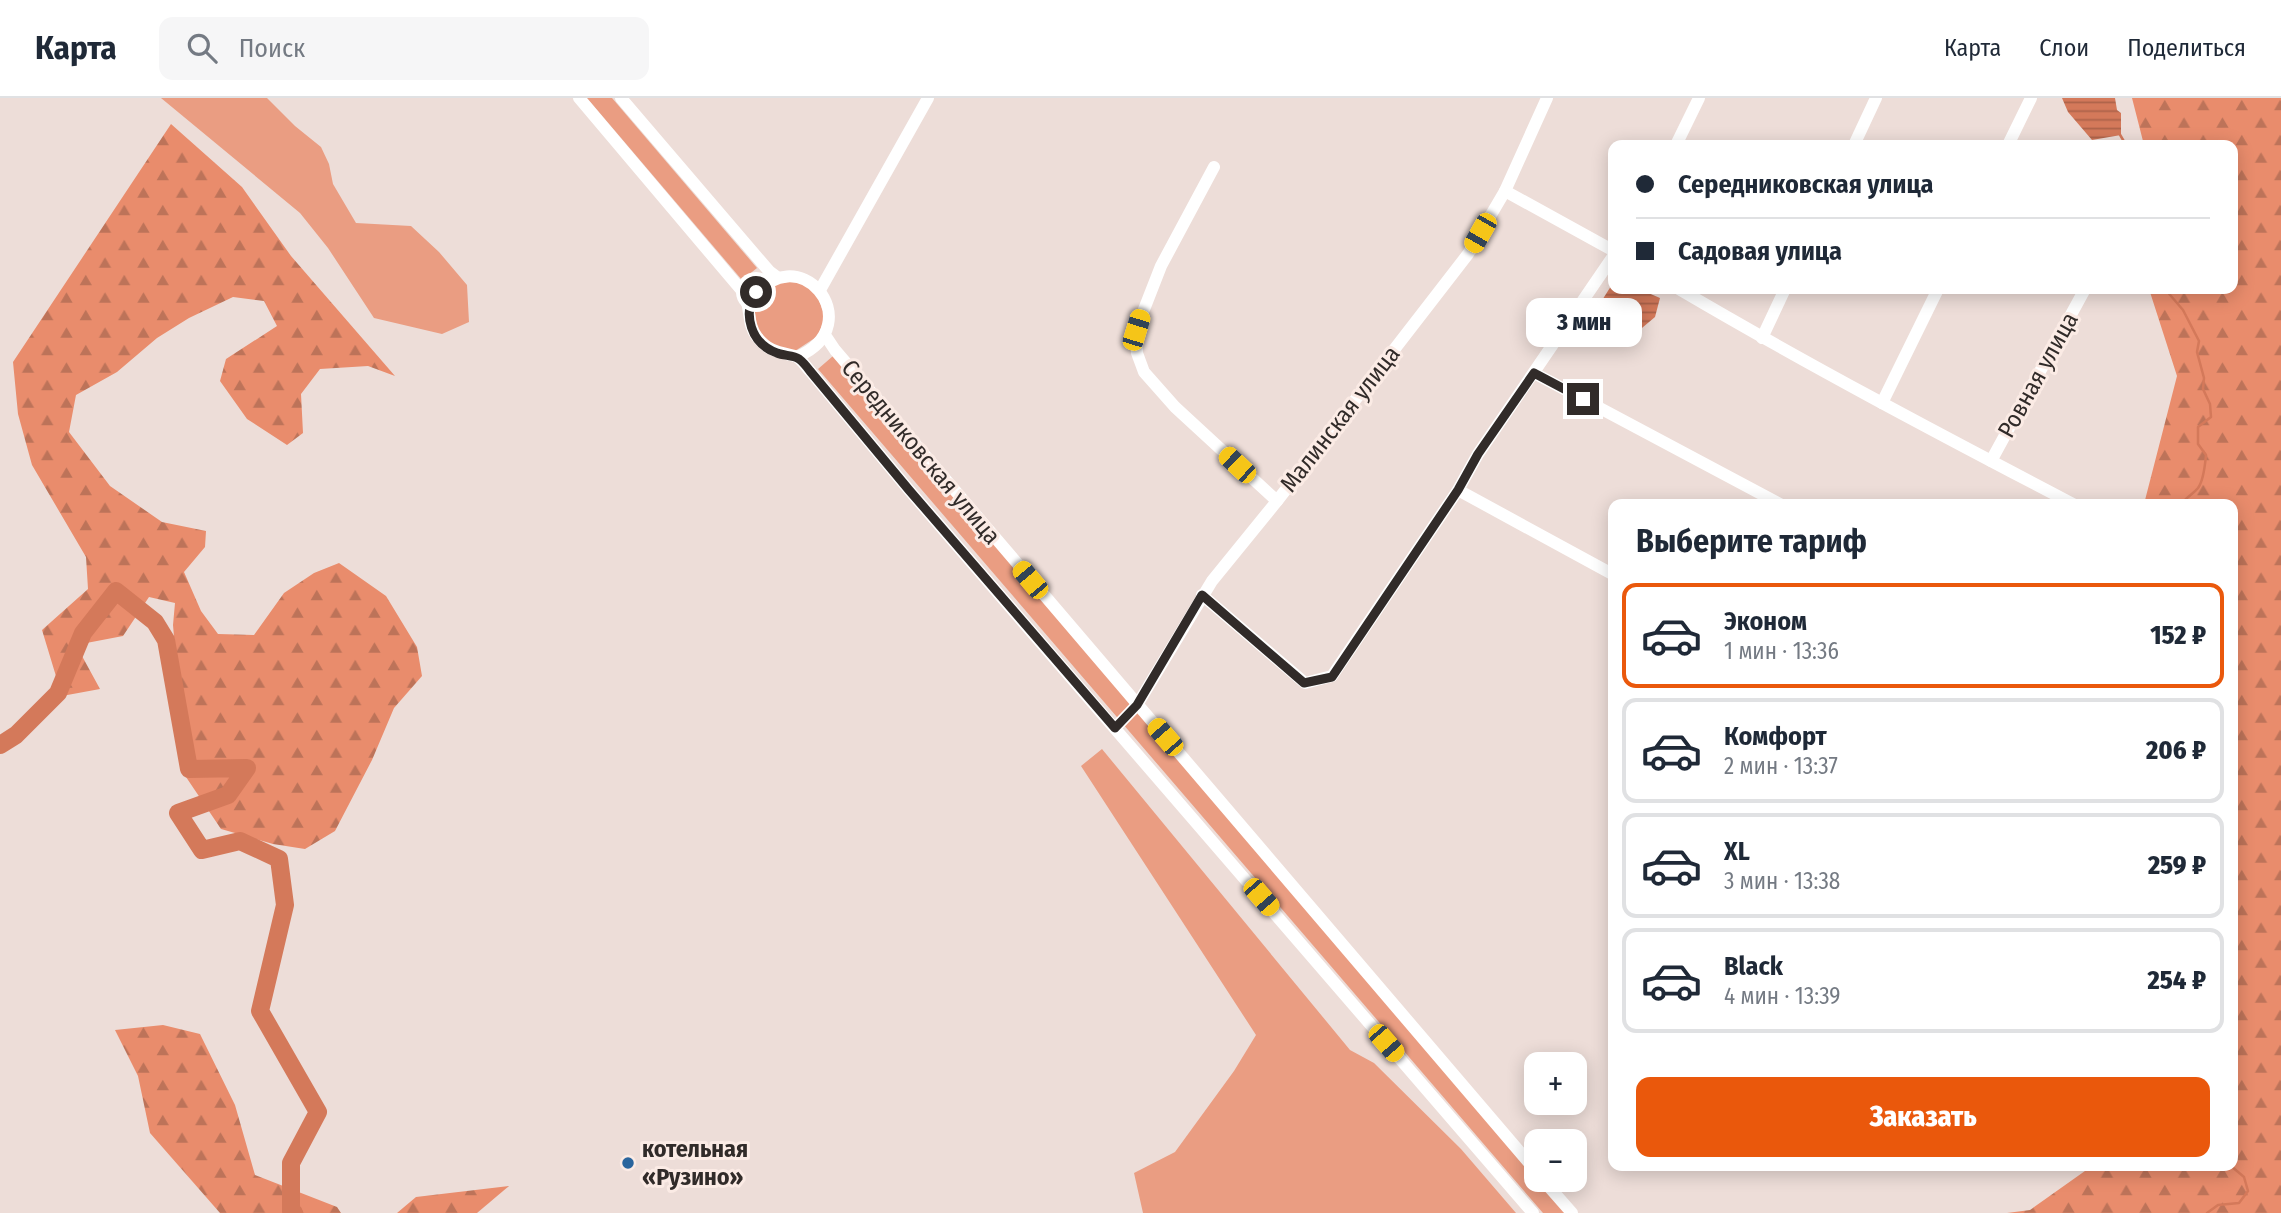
<!DOCTYPE html>
<html lang="ru">
<head>
<meta charset="utf-8">
<style>
  :root { --surface:#fff; --page:#f6f6f7; --text:#1f2937; --muted:#747a83; --line:#e0e1e3; --accent:#ea580c }
  body { margin:0; font-family:"Fira Sans Condensed",sans-serif; background:var(--page); color:var(--text); height:100vh; display:flex; flex-direction:column; font-size:26px; white-space:nowrap }
  * { box-sizing:border-box; margin:0 }
  p { font-size:23px; color:var(--muted) }
  .icon { flex:none; width:38px; height:38px; fill:none; stroke:currentColor; stroke-width:2; stroke-linecap:round; stroke-linejoin:round }
  .map { position:relative; flex:1; overflow:hidden }
  .side { position:absolute; left:1608px; top:401px; width:630px; height:672px; display:flex; flex-direction:column; background:var(--surface); border-radius:14px; box-shadow:0 4px 18px #0003 }
  .side>* { flex:none }
  .guide { position:absolute; left:1608px; top:42px; width:630px; height:154px; border-radius:14px; box-shadow:0 4px 18px #0003; display:grid; align-content:center; height:154px; padding:0 28px; background:var(--surface) }
  .buttons { position:absolute; left:1524px; top:954px; display:grid; gap:14px }
  .buttons a { display:grid; place-items:center; width:63px; height:63px; border-radius:14px; background:var(--surface); box-shadow:0 4px 18px #0003; font-size:35px }
  .end { position:absolute; width:32px; height:32px; margin:-16px; border:9px solid #312b29; background:#fff; box-shadow:0 0 0 4px #fff }
  .from { border-radius:50% }
  .bubble { position:absolute; height:49px; border-radius:14px; background:var(--surface); box-shadow:0 4px 18px #0003; font-size:23px; font-weight:800; line-height:49px; text-align:center }
  .car { position:absolute; width:21px; height:42px; margin:-21px -10px; border-radius:9px; box-shadow:0 0 5px 2px #0007; background:linear-gradient(#f5c518 24%,#345 0 40%,#f5c518 0 76%,#345 0 86%,#f5c518 0) }
  .guide b { display:flex; align-items:center; gap:24px; height:66px; font-size:26px }
  .guide b+b { border-top:2px solid var(--line) }
  .guide i { width:18px; height:18px; background:var(--text) }
  ul { padding:0; list-style:none }
  li { display:flex; align-items:center; gap:21px; height:105px; margin:0 14px 10px; padding:0 14px; border:4px solid var(--line); border-radius:14px }
  li div { flex:1 }
  li b { display:block; font-size:26px }
  li em { font-style:normal; font-weight:800 }
  li.active { border-color:var(--accent) }
  li>.icon { width:63px; height:63px; stroke-width:1.5 }
  h2 { padding:0 28px; font-size:32px; line-height:84px }
  .action { display:flex; gap:14px; margin-top:auto; padding:14px 28px }
  .action a { flex:1; height:80px; border-radius:14px; background:var(--accent); color:#fff; font-size:28px; font-weight:800; line-height:80px; text-align:center }
  header { display:flex; align-items:center; gap:42px; box-sizing:border-box; height:98px; padding:0 35px; background:var(--surface); border-bottom:2px solid var(--line) }
  header strong { font-size:33px }
  nav { display:flex; gap:38px; margin-inline-start:auto; font-size:24px }
  .search { width:490px; height:63px; background:var(--page); display:flex; align-items:center; gap:18px; box-sizing:border-box; padding:0 24px; border-radius:14px; color:var(--muted); font-size:26px }
  .map>svg:first-child { display:block }
  .grass { fill:#ea9d82 }
  .forest { fill:url(#forest-firs) }
  .water { fill:url(#water-rules) }
  .lines { fill:none; stroke-linecap:round; stroke-linejoin:round }
  .stream { stroke:#d4795a; stroke-width:2.5 }
  .river { stroke:#d4795a; stroke-width:18 }
  .minor { stroke:#fff; stroke-width:12 }
  .route { stroke:#312b29; stroke-width:9 }
  .poi-dot { fill:#2a659d; stroke:#fbebe5; stroke-width:2.5 }
  .labels { text-anchor:middle; stroke-width:6; stroke-linejoin:round; paint-order:stroke }
  .street-label { font-size:24px; fill:#312b29; stroke:#fbebe5 }
  .poi-label { font-size:24px; font-weight:bold; fill:#312b29; stroke:#fbebe5; text-anchor:start }
</style>
</head>
<body>
<header>
<strong>Карта</strong>
<div class="search"><svg class="icon" aria-label="search" viewBox="0 0 24 24"><circle cx="10" cy="10" r="6"/><path d="M15 15l6 6"/></svg>Поиск</div>
<nav><a>Карта</a><a>Слои</a><a>Поделиться</a></nav>
</header>
<div class="map">
<svg width="2281" height="1115" viewBox="0 0 2281 1115">
  <defs>
    <pattern id="forest-firs" width="22" height="20" patternUnits="userSpaceOnUse" patternTransform="scale(1.75)"><rect width="22" height="20" fill="#e98c6c"/><path d="M5 1l3.5 6h-7zM16 11l3.5 6h-7z" fill="#bd7359"/></pattern>
    <pattern id="water-rules" width="6" height="5" patternUnits="userSpaceOnUse" patternTransform="scale(1.75)"><rect width="6" height="5" fill="#d4795a"/><path d="M0 2.5h6" fill="none" stroke="#ad634a"/></pattern>
  </defs>
  <rect width="100%" height="100%" fill="#edddd8"/>
  <g class="grass">
    <path d="M 161,0 L 267,0 L 295,28 L 321,49 L 329,66 L 333,86 L 356,125 L 411,128 L 439,154 L 467,187 L 469,224 L 442,236 L 374,220 L 328,150 L 300,115 Z"/>
    <path d="M 587,0 L 612,0 L 757,170 L 742,182 Z"/>
    <path d="M 799,183 L 816,194 L 825,219 L 818,238 L 795,253 L 781,253 L 758,236 L 754,208 L 772,186 Z"/>
    <path d="M 833,258 L 1536,1078 L 1536,1082 L 1539,1082 L 1568,1115 L 1543,1115 L 818,271 Z"/>
    <path d="M 1102,651 L 1350,952 L 1374,965 L 1461,1051 L 1516,1115 L 1143,1115 L 1134,1075 L 1175,1054 L 1234,973 L 1256,937 L 1081,668 Z"/>
  </g>
  <g class="forest">
    <path d="M 2132,0 L 2281,0 L 2281,1115 L 2007,1115 L 2030,1112 L 2092,1068 L 2233,1068 L 2233,406 L 2144,406 L 2177,278 L 2149,191 L 2233,191 L 2233,47 L 2144,47 Z"/>
    <path d="M 171,26 L 242,89 L 291,158 L 395,278 L 368,268 L 320,271 L 301,296 L 303,335 L 287,347 L 247,321 L 220,283 L 226,261 L 277,228 L 264,203 L 233,199 L 189,220 L 157,240 L 117,274 L 76,297 L 69,334 L 110,388 L 162,424 L 206,433 L 205,449 L 184,474 L 201,513 L 218,536 L 254,537 L 284,495 L 314,475 L 339,465 L 386,498 L 417,549 L 422,578 L 394,610 L 372,662 L 335,733 L 305,751 L 273,746 L 221,731 L 186,679 L 173,527 L 175,505 L 149,499 L 123,538 L 76,547 L 100,591 L 62,598 L 42,532 L 88,491 L 86,459 L 32,367 L 18,316 L 13,264 Z"/>
    <path d="M 163,927 L 200,936 L 235,1007 L 255,1077 L 337,1109 L 341,1115 L 220,1115 L 150,1035 L 138,978 L 115,932 Z"/>
    <path d="M 509,1088 L 477,1115 L 397,1115 L 416,1099 Z"/>
  </g>
  <g class="water">
    <path d="M 2062,0 L 2115,0 L 2117,12 L 2121,15 L 2121,37 L 2092,42 L 2068,14 Z"/>
    <path d="M 1613,185 L 1614,191 L 1639,191 L 1660,200 L 1655,219 L 1636,235 L 1613,228 L 1599,207 Z"/>
  </g>
  <g class="lines">
    <g class="stream">
      <path d="M 2119,35 L 2126,47"/>
      <path d="M 2165,191 L 2183,212 L 2199,243 L 2197,254 L 2204,280 L 2203,291 L 2210,306 L 2211,319 L 2198,329 L 2198,346 L 2206,357 C 2205,367 2204,382 2198,390 C 2194,395 2190,397 2185,402 L 2188,406"/>
      <path d="M 2194,406 L 2195,406"/>
      <path d="M 2233,1036 L 2233,1045"/>
      <path d="M 2207,1115 L 2218,1107 L 2239,1105 L 2248,1093 L 2244,1079 L 2231,1068"/>
    </g>
    <path class="river" d="M 0,647 L 16,637 L 58,595 L 83,535 L 116,493 L 155,524 L 166,542 L 189,671 L 247,670 L 228,697 L 178,715 L 202,752 L 240,743 L 279,761 L 285,807 L 260,913 L 318,1014 L 291,1065 L 291,1113 L 294,1115"/>
    <g class="minor">
      <path d="M 579,0 L 743,194 C 752,209 746,225 757,239 C 769,254 779,254 795,258 C 801,260 806,269 810,273 L 909,392 L 1533,1115"/>
      <path d="M 621,0 L 769,173 L 777,179"/>
      <path d="M 1676,47 L 1699,0"/>
      <path d="M 1854,47 L 1876,0"/>
      <path d="M 2008,47 L 2031,0"/>
      <path d="M 1214,69 L 1161,168 L 1136,232 L 1137,255 L 1144,274 L 1175,309 L 1277,403"/>
      <path d="M 1505,93 L 1614,153"/>
      <path d="M 1679,191 C 1808,267 1941,337 2073,406"/>
      <path d="M 820,192 L 928,0"/>
      <path d="M 750,205 C 795,133 873,226 797,259"/>
      <path d="M 825,237 L 835,252 L 1536,1073"/>
      <path d="M 1762,240 L 1785,191"/>
      <path d="M 1534,275 L 1780,406"/>
      <path d="M 1882,305 L 1938,191"/>
      <path d="M 1991,363 L 2085,191"/>
      <path d="M 1458,392 L 1614,477"/>
      <path d="M 1202,497 L 1305,585 L 1332,578 L 1458,392 L 1478,356 L 1614,157"/>
      <path d="M 1115,630 L 1137,607 L 1212,483 L 1277,403 L 1468,156 L 1505,93 L 1547,0"/>
      <path d="M 1543,1082 L 1572,1115"/>
    </g>
  </g>
  <g class="lines">
    <path class="route" d="M 756,194 C 742,216 751,246 777,255 C 784,258 793,257 799,261 C 803,264 807,269 810,273 L 909,392 L 1115,630 L 1137,607 L 1202,497 L 1304,585 L 1332,579 L 1458,392 L 1478,356 L 1534,275 L 1583,301"/>
  </g>
  <circle class="poi-dot" cx="628" cy="1065" r="7"/>
  <g class="labels">
    <g class="street-label">
      <text transform="translate(2038 277) rotate(-61)" y="8">Ровная улица</text>
      <text transform="translate(1340 321) rotate(-52)" y="8">Малинская улица</text>
      <text transform="translate(921 354) rotate(50)" y="8">Середниковская улица</text>
    </g>
    <g class="poi-label">
      <text x="642" y="1059">котельная<tspan x="642" dy="28">«Рузино»</tspan></text>
    </g>
  </g>
</svg>
<div class="buttons">
<a>+</a>
<a>−</a>
</div>
<i class="end from" style="left:756px;top:194px"></i>
<i class="end" style="left:1583px;top:301px"></i>
<div class="bubble" style="left:1526px;top:200px;width:116px">3 мин</div>
<i class="car" style="left:1480px;top:135px;rotate:210deg"></i>
<i class="car" style="left:1136px;top:232px;rotate:17deg"></i>
<i class="car" style="left:1237px;top:367px;rotate:313deg"></i>
<i class="car" style="left:1030px;top:482px;rotate:320deg"></i>
<i class="car" style="left:1165px;top:639px;rotate:319deg"></i>
<i class="car" style="left:1261px;top:799px;rotate:139deg"></i>
<i class="car" style="left:1386px;top:945px;rotate:139deg"></i>
<div class="guide">
<b><i class="from"></i>Середниковская улица</b>
<b><i></i>Садовая улица</b>
</div>
<section class="side">
<h2>Выберите тариф</h2>
<ul>
<li class="active"><svg class="icon" aria-label="car" viewBox="0 0 24 24"><path d="M5 17H2v-5l4-1 3-4h7l3 4 3 1v5h-3M9 17h6M6 11h13"/><circle cx="7" cy="17" r="2"/><circle cx="17" cy="17" r="2"/></svg><div><b>Эконом</b><p>1 мин · 13:36</p></div><em>152 ₽</em></li>
<li><svg class="icon" aria-label="car" viewBox="0 0 24 24"><path d="M5 17H2v-5l4-1 3-4h7l3 4 3 1v5h-3M9 17h6M6 11h13"/><circle cx="7" cy="17" r="2"/><circle cx="17" cy="17" r="2"/></svg><div><b>Комфорт</b><p>2 мин · 13:37</p></div><em>206 ₽</em></li>
<li><svg class="icon" aria-label="car" viewBox="0 0 24 24"><path d="M5 17H2v-5l4-1 3-4h7l3 4 3 1v5h-3M9 17h6M6 11h13"/><circle cx="7" cy="17" r="2"/><circle cx="17" cy="17" r="2"/></svg><div><b>XL</b><p>3 мин · 13:38</p></div><em>259 ₽</em></li>
<li><svg class="icon" aria-label="car" viewBox="0 0 24 24"><path d="M5 17H2v-5l4-1 3-4h7l3 4 3 1v5h-3M9 17h6M6 11h13"/><circle cx="7" cy="17" r="2"/><circle cx="17" cy="17" r="2"/></svg><div><b>Black</b><p>4 мин · 13:39</p></div><em>254 ₽</em></li>
</ul>
<div class="action"><a>Заказать</a></div>
</section>
</div>
</body>
</html>
